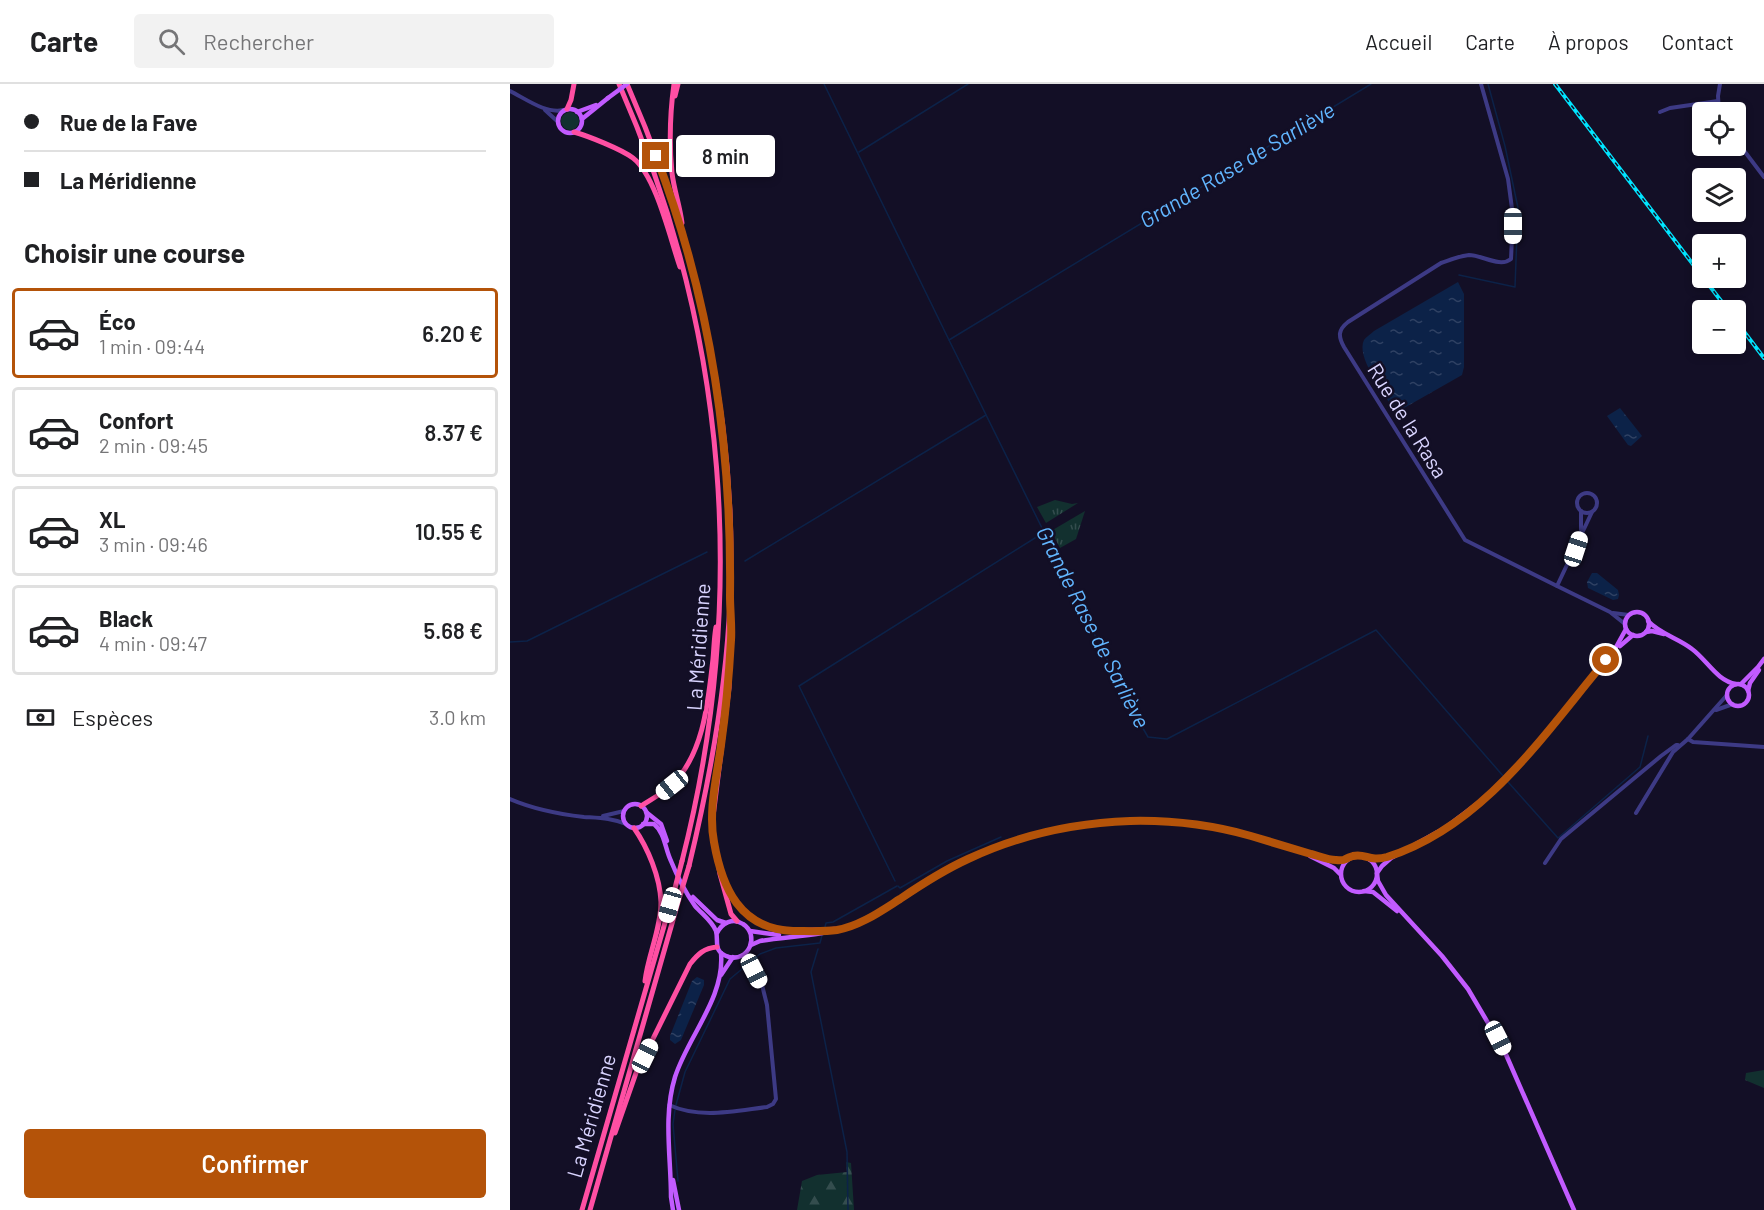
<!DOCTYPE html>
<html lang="fr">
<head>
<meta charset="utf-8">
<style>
  :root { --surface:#fff; --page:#f2f2f2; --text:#202124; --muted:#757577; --line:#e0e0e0; --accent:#b45309 }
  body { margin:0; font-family:Barlow,sans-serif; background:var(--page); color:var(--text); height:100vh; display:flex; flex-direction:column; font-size:22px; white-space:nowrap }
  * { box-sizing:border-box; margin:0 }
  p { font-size:20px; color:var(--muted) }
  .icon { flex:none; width:33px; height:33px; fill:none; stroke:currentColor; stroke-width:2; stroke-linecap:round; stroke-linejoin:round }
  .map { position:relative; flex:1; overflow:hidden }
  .sheet { display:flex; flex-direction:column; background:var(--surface); width:510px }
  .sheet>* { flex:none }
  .top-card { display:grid; align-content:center; height:132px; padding:0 24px; background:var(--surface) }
  .tools { position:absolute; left:1182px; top:18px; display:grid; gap:12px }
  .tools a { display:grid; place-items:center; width:54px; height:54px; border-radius:6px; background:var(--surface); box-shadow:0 3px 9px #0003; font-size:30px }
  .end { position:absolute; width:27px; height:27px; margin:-14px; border:8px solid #b45309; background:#fff; box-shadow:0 0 0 3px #fff }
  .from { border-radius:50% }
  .bubble { position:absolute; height:42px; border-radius:6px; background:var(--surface); box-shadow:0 3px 9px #0003; font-size:20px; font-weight:600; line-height:42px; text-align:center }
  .car { position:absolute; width:18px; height:36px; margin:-18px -9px; border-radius:8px; box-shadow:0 0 4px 2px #0007; background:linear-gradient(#fff 24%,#345 0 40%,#fff 0 76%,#345 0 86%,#fff 0) }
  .top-card b { display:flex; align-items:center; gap:21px; height:57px; font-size:22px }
  .top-card b+b { border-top:2px solid var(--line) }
  .top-card i { width:15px; height:15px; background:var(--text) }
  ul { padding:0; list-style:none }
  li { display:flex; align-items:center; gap:18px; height:90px; margin:0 12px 9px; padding:0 12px; border:3px solid var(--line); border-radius:6px }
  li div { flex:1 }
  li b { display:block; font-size:22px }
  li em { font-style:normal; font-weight:600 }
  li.active { border-color:var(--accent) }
  li>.icon { width:54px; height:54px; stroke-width:1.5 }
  h2 { padding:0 24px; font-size:27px; line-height:72px }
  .pay { display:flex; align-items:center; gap:15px; height:66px; padding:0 24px; font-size:22px }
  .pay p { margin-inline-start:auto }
  .primary-button { display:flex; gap:12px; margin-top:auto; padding:12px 24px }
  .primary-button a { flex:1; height:69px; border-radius:6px; background:var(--accent); color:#fff; font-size:24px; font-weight:600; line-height:69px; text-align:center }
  header { display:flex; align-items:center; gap:36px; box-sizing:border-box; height:84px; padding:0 30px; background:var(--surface); border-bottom:2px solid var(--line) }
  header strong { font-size:28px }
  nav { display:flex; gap:33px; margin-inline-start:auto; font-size:21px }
  .search { width:420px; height:54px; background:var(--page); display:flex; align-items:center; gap:15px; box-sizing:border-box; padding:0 21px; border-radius:6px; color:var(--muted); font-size:22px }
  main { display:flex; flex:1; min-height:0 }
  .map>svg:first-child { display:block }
  .grass { fill:url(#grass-tufts) }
  .forest { fill:url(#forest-firs) }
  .water { fill:url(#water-ripples) }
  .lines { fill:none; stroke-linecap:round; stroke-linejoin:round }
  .stream { stroke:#0c2248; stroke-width:1.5 }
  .minor { stroke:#3d3a85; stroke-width:4 }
  .major { stroke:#c25bff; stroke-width:4.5 }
  .highway { stroke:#ff4fa3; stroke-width:5 }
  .rail-casing { stroke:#00e5ff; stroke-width:4 }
  .rail { stroke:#130f26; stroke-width:1.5; stroke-dasharray:4.5; stroke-linecap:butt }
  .major-bridge { stroke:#c25bff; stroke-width:4.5 }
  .highway-bridge { stroke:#ff4fa3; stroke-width:5 }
  .route { stroke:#b45309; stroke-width:8 }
  .labels { text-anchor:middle; stroke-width:5; stroke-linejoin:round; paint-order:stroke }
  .street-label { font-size:21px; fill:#d9d4ff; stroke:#130f26 }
  .water-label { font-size:22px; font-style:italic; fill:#62b6ff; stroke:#130f26 }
</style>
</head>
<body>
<header>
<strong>Carte</strong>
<div class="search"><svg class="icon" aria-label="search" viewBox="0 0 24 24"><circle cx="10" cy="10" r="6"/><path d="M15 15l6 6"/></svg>Rechercher</div>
<nav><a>Accueil</a><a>Carte</a><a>À propos</a><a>Contact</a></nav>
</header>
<main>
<section class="sheet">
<div class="top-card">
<b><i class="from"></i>Rue de la Fave</b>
<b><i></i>La Méridienne</b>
</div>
<h2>Choisir une course</h2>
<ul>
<li class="active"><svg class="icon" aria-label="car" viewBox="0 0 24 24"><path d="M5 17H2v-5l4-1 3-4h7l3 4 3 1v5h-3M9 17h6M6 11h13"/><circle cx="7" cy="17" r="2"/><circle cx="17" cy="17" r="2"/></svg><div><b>Éco</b><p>1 min · 09:44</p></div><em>6.20 €</em></li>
<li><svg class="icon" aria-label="car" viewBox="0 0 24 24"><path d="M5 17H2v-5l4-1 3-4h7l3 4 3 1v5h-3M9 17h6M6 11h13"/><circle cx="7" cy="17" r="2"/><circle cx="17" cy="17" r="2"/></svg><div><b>Confort</b><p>2 min · 09:45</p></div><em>8.37 €</em></li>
<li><svg class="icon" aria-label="car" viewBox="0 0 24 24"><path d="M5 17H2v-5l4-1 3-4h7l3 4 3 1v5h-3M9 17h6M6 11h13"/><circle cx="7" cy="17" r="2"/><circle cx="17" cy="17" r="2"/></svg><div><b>XL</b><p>3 min · 09:46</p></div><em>10.55 €</em></li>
<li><svg class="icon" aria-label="car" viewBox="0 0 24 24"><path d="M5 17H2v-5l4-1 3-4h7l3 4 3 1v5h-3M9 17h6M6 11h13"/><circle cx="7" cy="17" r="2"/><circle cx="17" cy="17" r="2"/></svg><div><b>Black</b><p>4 min · 09:47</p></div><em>5.68 €</em></li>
</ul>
<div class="pay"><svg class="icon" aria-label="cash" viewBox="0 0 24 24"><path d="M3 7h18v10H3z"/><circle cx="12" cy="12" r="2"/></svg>Espèces<p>3.0 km</p></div>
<div class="primary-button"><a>Confirmer</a></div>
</section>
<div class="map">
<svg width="1254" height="1126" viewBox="0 0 1254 1126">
  <defs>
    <pattern id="grass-tufts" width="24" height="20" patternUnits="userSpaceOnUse" patternTransform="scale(1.5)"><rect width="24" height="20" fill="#12302f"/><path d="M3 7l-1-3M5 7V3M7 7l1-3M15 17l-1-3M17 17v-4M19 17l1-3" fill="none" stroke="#344d4e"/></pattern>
    <pattern id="forest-firs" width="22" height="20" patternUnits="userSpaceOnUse" patternTransform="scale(1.5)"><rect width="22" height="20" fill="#12302f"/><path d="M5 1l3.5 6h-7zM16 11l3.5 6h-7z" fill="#344d4e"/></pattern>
    <pattern id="water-ripples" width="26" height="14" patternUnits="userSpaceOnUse" patternTransform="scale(1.5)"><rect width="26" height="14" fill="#0c2248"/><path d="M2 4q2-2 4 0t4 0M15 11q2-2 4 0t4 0" fill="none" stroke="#2f4163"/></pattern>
  </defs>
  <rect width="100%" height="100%" fill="#130f26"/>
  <g class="grass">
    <circle cx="60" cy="37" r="9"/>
    <path d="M 545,416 L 562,420 L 568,419 L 536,439 L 527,423 Z"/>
    <path d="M 575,427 L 566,455 L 550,464 L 541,447 Z"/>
    <path d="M 1254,986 L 1254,1004 L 1235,996 L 1236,989 Z"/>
  </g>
  <path class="forest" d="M 336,1078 L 341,1079 L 344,1126 L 287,1126 L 292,1097 L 307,1091 L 337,1088 Z"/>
  <g class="water">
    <path d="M 948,198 L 954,210 L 954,283 L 952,291 L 894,324 L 887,324 L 880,320 C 872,305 846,273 854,256 C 856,253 861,250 864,247 Z"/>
    <path d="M 1110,324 L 1132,352 L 1121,362 L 1118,361 L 1097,332 Z"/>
    <path d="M 1082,489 L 1087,489 L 1108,506 L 1109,511 L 1108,515 L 1103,516 L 1078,504 L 1077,498 Z"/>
    <path d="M 187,893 L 194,896 L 194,901 L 171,956 L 165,960 L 160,956 L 160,952 L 182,897 Z"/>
  </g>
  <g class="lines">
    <g class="stream">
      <path d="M 314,0 L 439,256 L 861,0"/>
      <path d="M 349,68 L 458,0"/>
      <path d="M 949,191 L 1005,203 L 1008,124 L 995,62 L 978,0"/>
      <path d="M 439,256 L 620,622 L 638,653 L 657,655 L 866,546 L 994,693"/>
      <path d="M 235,477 L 476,331"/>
      <path d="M 0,558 L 17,557 L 197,468"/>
      <path d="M 998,698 L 1048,754 L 1130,683 L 1138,652"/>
      <path d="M 385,797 L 289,602 L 533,449"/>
      <path d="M 388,802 L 390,804 L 437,777 L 491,753"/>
      <path d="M 315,843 L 316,839 L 323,838 L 387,802"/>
      <path d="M 308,865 L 301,888 L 337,1068 L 338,1126"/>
      <path d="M 166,1021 L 175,988 L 220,895 L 250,870 L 266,864 L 310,859 L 312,851"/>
      <path d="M 165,1026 L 163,1040 L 168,1097"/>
    </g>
    <g class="minor">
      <path d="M 971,0 L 998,95 L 1003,132 L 1001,175 C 990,184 972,171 959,171 C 949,172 940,176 931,179 L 838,238 C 828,246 828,252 834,263 L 955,456 L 1047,502"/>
      <path d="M 0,7 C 16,15 36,30 53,26"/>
      <path d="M 35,26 L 47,37"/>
      <path d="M 1150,28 L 1160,24 L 1208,17"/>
      <path d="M 1209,28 L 1208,12 L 1210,0"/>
      <path d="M 1226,56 L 1254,93"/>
      <circle cx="1077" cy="419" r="10"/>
      <path d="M 1071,427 L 1071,446"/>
      <path d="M 1082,428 L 1047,502 L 1100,528 L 1115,540"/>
      <path d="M 1103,529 L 1119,531"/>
      <path d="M 1206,626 L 1223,620"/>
      <path d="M 1178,655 L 1183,658 L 1254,663"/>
      <path d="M 0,715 C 23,725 49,730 74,733 C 89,734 102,734 116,740"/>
      <path d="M 1126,729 L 1163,668 L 1178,655 L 1217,611"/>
      <path d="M 93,732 L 114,727"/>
      <path d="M 1035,779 L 1051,755 L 1151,672 L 1166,661 L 1168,661"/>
      <path d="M 159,1021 C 190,1035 224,1027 257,1023 L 263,1020 L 266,1015 L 257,921 L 252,901 L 235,869"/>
    </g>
    <g class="major">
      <circle cx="60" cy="37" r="12"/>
      <path d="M 67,28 L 86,21"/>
      <path d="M 72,35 L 98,14"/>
      <circle cx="1127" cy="540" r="12"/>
      <path d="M 1138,537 C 1150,550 1168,554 1182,565 C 1197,576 1207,597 1226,600"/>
      <path d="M 1136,548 L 1142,547 L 1154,550"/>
      <path d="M 1110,562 L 1123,551"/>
      <path d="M 1231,600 L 1248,583 L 1254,575"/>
      <circle cx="1228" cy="611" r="11"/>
      <path d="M 1238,607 L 1240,599 L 1249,586"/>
      <circle cx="125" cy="732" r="12"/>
      <path d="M 136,728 L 151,740 L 157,757"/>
      <path d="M 133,740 L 144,740 C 155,749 155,765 161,777 C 167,792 176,809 185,822 C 192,830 202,837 206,847 C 209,857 202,868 219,873 C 239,878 250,851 233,840 C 223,833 212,839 207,849"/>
      <circle cx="849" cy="790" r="18"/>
      <path d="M 800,772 L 824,784 L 830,790"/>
      <path d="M 860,776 L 883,771"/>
      <path d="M 867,789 L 872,782 L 881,774 L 935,744 L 984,707 L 1010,680 L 1105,565 L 1116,545"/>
      <path d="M 867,790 L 868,797 L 876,811 L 932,872 L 958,905 L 994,966 L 1064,1126"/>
      <path d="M 854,807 L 863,808 L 887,827"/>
      <path d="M 183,813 L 207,836 L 216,839"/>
      <path d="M 240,847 L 269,851"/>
      <path d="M 241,861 L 250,857 C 281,852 314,852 344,841 C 385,825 418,793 458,775 C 537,739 626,728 712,745 C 749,753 785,765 821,776 L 829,777 L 838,775"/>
      <path d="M 211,891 L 223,873"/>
      <path d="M 163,1096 L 169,1126"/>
      <path d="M 163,1126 L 161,1113 C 161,1073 153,1032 165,993 C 178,952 215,914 211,869"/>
    </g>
    <g class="highway">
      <path d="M 109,0 C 218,248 239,515 172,777"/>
      <path d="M 117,0 C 188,161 228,341 220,518 C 216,607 200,695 179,782"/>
      <path d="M 164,0 C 160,29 159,59 162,89 C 164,106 170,122 172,139"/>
      <path d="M 165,12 L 168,0"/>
      <path d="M 57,25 L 61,16 L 64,0"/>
      <path d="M 64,48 C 78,52 111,65 123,74 C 146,92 160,154 170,183"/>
      <path d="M 221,536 L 219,604 L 202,741 L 210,790 L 221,830 L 227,837"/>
      <path d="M 131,722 C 142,715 153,709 162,701 C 194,669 198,618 203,575 C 204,565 204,554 206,543"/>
      <path d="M 124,744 C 138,764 150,793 151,818 C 151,845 138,871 135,897"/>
      <path d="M 215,798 C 236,853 280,847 329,845"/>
      <path d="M 105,1049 L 126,989 L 180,880 C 188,870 194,864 207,863"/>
      <path d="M 72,1126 L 165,804"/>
      <path d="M 80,1126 L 171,808"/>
    </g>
    <g class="rail-casing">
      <g id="rail">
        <path d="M 1045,0 L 1218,226"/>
        <path d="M 1226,237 L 1254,274"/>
      </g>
    </g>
    <use href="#rail" class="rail"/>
    <path class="major-bridge" d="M 98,14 L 117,0"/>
    <g class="highway-bridge">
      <path d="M 165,804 L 172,777"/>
      <path d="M 171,808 L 179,782"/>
    </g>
  </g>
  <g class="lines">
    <path class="route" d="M 146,72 C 200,213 222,363 220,512 C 220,527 222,542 221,556 C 219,592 216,626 211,661 C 207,692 198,727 204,758 C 212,804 230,845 283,847 C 297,847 313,848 327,846 C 350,842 371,827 390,815 C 412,800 434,786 458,775 C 509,751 564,739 620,737 C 661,736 702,741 741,752 C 761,758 781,764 801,770 C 809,772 818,776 826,776 C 838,777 832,775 843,772 C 856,769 859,778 877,773 C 974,742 1034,650 1096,576"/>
  </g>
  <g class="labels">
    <g class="street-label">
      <text transform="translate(897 337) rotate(58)" y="7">Rue de la Rasa</text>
      <text transform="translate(189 563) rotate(-86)" y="7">La Méridienne</text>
      <text transform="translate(82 1032) rotate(-74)" y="7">La Méridienne</text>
    </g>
    <g class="water-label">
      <text transform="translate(727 81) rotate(-31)" y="8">Grande Rase de Sarliève</text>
      <text transform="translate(583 543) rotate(63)" y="8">Grande Rase de Sarliève</text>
    </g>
  </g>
</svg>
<div class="tools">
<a><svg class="icon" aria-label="locate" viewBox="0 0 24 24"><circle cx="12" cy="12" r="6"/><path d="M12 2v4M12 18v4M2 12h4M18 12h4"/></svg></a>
<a><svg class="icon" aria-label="layers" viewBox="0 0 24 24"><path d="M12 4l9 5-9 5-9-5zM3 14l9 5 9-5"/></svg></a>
<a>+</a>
<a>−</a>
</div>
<i class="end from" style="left:1096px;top:576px"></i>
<i class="end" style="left:146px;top:72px"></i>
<div class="bubble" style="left:166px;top:51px;width:99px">8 min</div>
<i class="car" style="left:1003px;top:142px;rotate:180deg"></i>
<i class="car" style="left:1066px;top:465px;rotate:18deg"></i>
<i class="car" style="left:162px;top:701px;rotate:231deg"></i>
<i class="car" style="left:160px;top:821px;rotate:196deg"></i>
<i class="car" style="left:244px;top:887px;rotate:153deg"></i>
<i class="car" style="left:988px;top:954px;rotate:153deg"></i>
<i class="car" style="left:135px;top:972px;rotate:26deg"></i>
</div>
</main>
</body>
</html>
